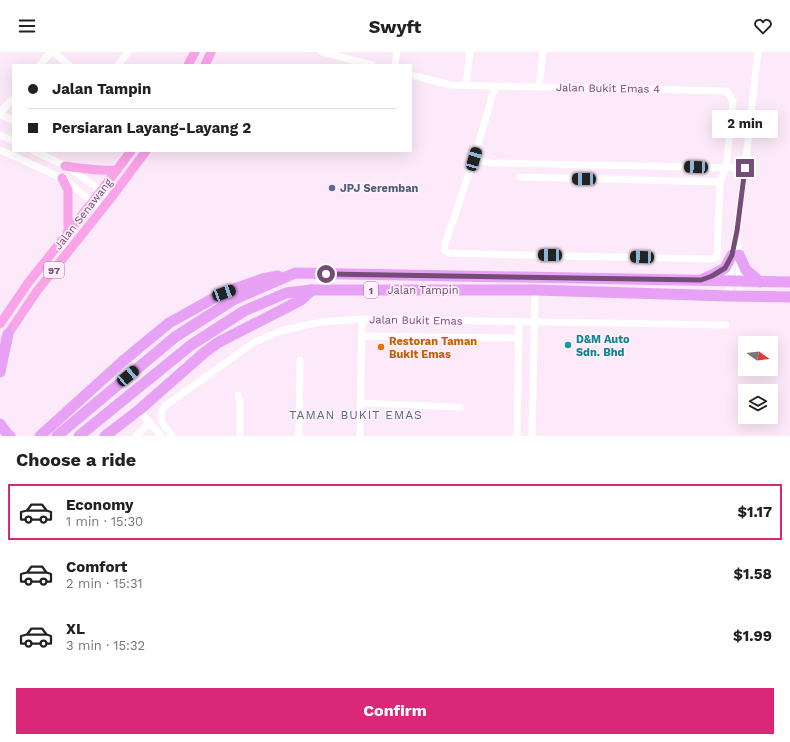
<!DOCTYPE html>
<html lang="en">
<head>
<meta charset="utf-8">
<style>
  :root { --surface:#fff; --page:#f6f6f6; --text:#222; --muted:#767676; --line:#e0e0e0; --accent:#db2777 }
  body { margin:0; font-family:"Work Sans",sans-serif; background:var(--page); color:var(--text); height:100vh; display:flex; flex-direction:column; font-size:15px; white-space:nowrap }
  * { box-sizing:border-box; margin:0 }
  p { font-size:13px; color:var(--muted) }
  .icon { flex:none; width:22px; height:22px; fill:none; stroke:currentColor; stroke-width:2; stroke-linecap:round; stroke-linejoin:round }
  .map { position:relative; height:384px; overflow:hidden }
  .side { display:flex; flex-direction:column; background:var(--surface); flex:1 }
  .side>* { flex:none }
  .guide { position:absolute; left:12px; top:12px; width:400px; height:88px; border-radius:0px; box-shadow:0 4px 16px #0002; display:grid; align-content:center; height:88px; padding:0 16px; background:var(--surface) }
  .needle { width:26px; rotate:104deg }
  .fabs { position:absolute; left:738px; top:284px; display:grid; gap:8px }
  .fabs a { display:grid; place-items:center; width:40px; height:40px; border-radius:0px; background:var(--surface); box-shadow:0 4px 16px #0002; font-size:20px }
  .end { position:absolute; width:18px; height:18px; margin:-9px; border:5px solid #744c77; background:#fff; box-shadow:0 0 0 2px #fff }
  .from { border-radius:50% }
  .bubble { position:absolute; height:28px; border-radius:0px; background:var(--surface); box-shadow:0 4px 16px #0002; font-size:13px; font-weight:700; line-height:28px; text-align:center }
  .car { position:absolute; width:12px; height:24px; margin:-12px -6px; border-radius:5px; box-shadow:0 0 3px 1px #0007; background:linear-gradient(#222 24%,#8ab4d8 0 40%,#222 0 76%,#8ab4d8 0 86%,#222 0) }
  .guide b { display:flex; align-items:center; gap:14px; height:38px; font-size:15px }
  .guide b+b { border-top:1px solid var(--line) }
  .guide i { width:10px; height:10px; background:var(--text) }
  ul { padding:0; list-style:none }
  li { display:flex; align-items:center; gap:12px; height:56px; margin:0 8px 6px; padding:0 8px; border:2px solid transparent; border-radius:0px }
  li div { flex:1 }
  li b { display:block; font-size:15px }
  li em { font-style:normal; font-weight:700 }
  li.on { border-color:var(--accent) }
  li>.icon { width:36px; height:36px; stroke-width:1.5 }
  h2 { padding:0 16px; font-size:18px; line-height:48px }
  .primary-button { display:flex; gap:8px; margin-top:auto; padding:8px 16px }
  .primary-button a { flex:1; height:46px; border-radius:0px; background:var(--accent); color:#fff; font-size:16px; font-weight:700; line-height:46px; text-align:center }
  header { display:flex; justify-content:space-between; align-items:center; height:52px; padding:0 16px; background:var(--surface); font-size:18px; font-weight:700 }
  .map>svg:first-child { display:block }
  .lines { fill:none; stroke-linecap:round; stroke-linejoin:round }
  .minor { stroke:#fff; stroke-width:7 }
  .major { stroke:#f9a3e8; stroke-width:9 }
  .highway { stroke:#e7a1f5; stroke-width:11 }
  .route { stroke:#744c77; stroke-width:5 }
  .service-dot { fill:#5c6f8a; stroke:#fff0fc; stroke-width:1.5 }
  .culture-dot { fill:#0f9aa8; stroke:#fff0fc; stroke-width:1.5 }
  .food-dot { fill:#e8710a; stroke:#fff0fc; stroke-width:1.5 }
  .labels { text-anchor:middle; stroke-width:3.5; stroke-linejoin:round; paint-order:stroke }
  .shield { fill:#fff0fc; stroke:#9e7d9f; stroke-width:1 }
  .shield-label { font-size:10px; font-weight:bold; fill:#744c77 }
  .street-label { font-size:11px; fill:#744c77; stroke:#fff0fc }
  .service-label { font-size:11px; font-weight:bold; fill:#4e5e75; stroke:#fff0fc; text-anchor:start }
  .culture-label { font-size:11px; font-weight:bold; fill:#0d838f; stroke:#fff0fc; text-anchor:start }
  .food-label { font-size:11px; font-weight:bold; fill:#c56008; stroke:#fff0fc; text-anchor:start }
  .neighbourhood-label { font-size:12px; letter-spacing:1px; fill:#536f78; stroke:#fff0fc }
</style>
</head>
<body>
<header><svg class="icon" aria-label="menu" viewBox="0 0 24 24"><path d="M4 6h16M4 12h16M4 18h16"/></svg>Swyft<svg class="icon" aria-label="heart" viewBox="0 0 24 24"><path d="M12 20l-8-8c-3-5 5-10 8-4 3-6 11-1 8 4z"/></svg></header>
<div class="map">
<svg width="790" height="384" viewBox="0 0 790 384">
  <rect width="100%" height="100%" fill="#fce9f9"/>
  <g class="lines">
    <g class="minor">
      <path d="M 53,0 L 69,13"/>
      <path d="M 322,0 L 372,13"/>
      <path d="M 40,13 L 51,0"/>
      <path d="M 118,13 L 128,0"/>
      <path d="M 395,13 L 397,0"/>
      <path d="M 411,23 L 451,33 L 727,39 L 733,49 L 726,116 L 720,130 L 717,205 L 712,207 C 624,205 536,204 449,201 L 444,198 L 445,192 L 474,107 L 495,34"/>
      <path d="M 466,34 L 470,0"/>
      <path d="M 539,35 L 543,0"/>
      <path d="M 0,61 L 13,46"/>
      <path d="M 0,62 L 13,69"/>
      <path d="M 0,83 L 13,89"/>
      <path d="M 0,98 L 64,127 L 102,158"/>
      <path d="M 34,99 L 68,115 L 111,146"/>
      <path d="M 474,107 L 491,111 L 745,116"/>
      <path d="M 520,125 L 720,130"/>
      <path d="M 737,185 L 739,203 L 740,245"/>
      <path d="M 729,244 L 729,229 L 732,203 L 737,179 L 745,116 L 758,0"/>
      <path d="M 362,284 L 519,286"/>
      <path d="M 238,343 L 240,348 L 240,384"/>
      <path d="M 361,351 L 460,355"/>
      <path d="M 150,371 L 161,384"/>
      <path d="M 136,384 L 150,371 L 139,358"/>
      <path d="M 172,384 C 164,372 156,369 165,354 L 253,291 L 280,279 L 320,270 L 362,267 L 726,273"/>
      <path d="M 299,384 L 300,308"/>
      <path d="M 360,384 L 362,267"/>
      <path d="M 517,384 L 519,270"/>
      <path d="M 532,384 L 535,238"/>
    </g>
    <g class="major">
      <path d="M 188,13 L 195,0"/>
      <path d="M 205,13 L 211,0"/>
      <path d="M 65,114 C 83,117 99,119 117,118"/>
      <path d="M 62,126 L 68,138 L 68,180"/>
      <path d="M 0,272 L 28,231 L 101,139 L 131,99"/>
      <path d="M 5,288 L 8,282 L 37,239 L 111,146 L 146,99"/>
    </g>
    <g class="highway">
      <path d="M 739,203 L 746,218 L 760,230"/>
      <path d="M 703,227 L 712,223 L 725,216 L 732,203"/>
      <path d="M 0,320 L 8,282"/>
      <path d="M 0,372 L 8,383 L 10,384"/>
      <path d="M 40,384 L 123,309 L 169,271 L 223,241 L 263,227 L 278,224"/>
      <path d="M 57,384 L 175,285 L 233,248 L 295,221 L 790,230"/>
      <path d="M 79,384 L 191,293 L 244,259 L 286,241 L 312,238 L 535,238 L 729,244 L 790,245"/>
      <path d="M 105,384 L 139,358 L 205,300 L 219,290 L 301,248 L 312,238"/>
    </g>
  </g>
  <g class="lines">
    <path class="route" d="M 326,222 L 701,228 L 712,224 L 725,216 L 732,203 L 737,179 L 745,116"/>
  </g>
  <circle class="service-dot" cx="332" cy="136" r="4"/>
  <circle class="culture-dot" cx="568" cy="293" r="4"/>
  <circle class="food-dot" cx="381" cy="295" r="4"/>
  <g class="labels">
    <g class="shield">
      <rect x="44" y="210" width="20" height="16" rx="3"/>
      <rect x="364" y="230" width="14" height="16" rx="3"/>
    </g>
    <g class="shield-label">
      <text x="54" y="222">97</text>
      <text x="371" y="242">1</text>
    </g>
    <g class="street-label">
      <text transform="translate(608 36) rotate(1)" y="4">Jalan Bukit Emas 4</text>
      <text transform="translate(83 162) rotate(-52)" y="4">Jalan Senawang</text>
      <text x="423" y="242">Jalan Tampin</text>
      <text transform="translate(416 268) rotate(1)" y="4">Jalan Bukit Emas</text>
    </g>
    <g class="service-label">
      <text x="340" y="140">JPJ Seremban</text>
    </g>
    <g class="culture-label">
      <text x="576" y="291">D&amp;M Auto<tspan x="576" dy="13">Sdn. Bhd</tspan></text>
    </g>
    <g class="food-label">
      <text x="389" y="293">Restoran Taman<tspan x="389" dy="13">Bukit Emas</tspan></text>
    </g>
    <g class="neighbourhood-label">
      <text x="356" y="367">TAMAN BUKIT EMAS</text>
    </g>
  </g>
</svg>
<div class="fabs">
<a><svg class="needle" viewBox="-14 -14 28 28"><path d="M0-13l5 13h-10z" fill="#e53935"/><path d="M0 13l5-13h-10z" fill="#767676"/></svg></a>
<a><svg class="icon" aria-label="layers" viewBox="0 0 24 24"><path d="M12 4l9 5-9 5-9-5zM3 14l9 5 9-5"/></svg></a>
</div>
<i class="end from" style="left:326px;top:222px"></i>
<i class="end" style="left:745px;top:116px"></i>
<div class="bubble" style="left:712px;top:58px;width:66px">2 min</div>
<i class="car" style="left:474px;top:107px;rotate:16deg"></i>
<i class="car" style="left:696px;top:115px;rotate:272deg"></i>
<i class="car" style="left:584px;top:127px;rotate:271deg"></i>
<i class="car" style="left:550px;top:203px;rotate:271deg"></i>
<i class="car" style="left:642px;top:205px;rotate:272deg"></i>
<i class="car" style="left:224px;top:241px;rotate:70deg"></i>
<i class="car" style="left:128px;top:324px;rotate:50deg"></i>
<div class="guide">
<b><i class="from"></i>Jalan Tampin</b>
<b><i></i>Persiaran Layang-Layang 2</b>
</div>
</div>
<section class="side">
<h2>Choose a ride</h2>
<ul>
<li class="on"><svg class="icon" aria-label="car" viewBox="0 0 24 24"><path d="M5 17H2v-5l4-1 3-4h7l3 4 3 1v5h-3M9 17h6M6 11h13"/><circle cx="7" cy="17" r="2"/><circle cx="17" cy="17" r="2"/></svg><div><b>Economy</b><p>1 min · 15:30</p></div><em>$1.17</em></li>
<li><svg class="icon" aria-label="car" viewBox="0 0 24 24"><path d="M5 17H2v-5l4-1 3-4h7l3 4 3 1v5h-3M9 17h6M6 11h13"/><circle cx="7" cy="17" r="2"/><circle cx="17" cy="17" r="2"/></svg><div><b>Comfort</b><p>2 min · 15:31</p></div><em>$1.58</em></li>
<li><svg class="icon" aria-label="car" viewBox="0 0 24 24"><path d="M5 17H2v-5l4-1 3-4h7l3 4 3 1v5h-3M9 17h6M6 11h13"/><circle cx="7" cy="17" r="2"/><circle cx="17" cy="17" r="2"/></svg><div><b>XL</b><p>3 min · 15:32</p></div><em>$1.99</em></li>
</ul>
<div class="primary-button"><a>Confirm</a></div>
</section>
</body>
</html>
